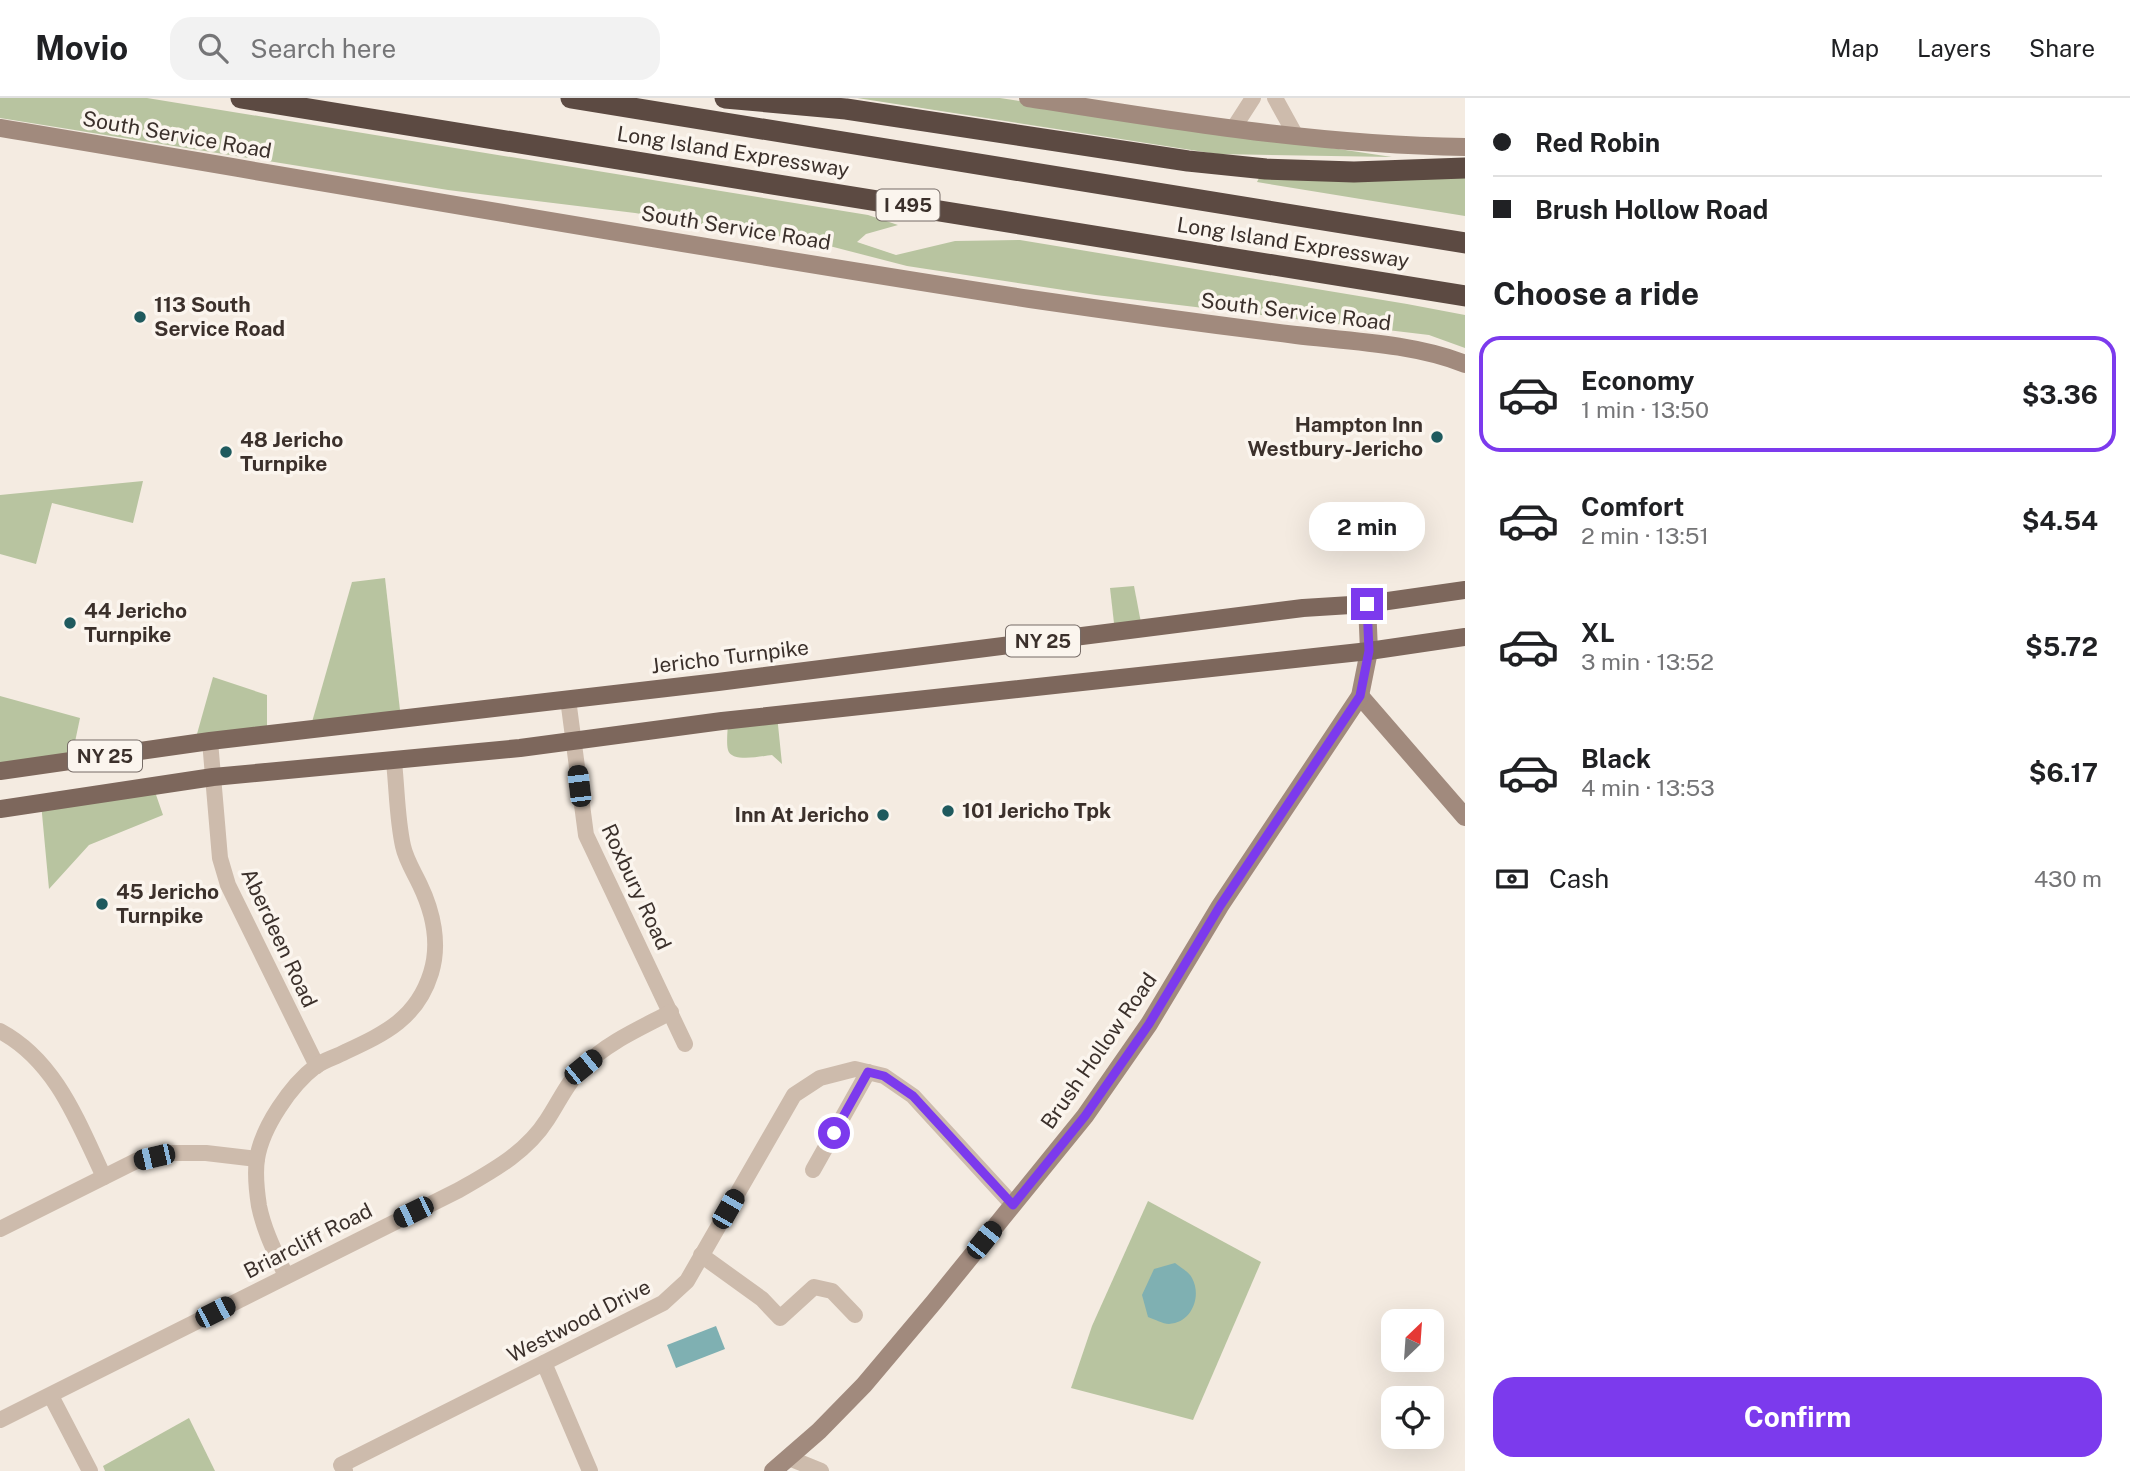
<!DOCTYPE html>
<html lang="en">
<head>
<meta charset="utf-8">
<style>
  :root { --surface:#fff; --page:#f2f2f2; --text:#202124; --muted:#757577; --line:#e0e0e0; --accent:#7c3aed }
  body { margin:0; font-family:"Public Sans",sans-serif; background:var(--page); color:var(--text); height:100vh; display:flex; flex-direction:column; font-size:26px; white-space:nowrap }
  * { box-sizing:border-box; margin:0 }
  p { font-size:23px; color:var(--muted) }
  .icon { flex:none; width:38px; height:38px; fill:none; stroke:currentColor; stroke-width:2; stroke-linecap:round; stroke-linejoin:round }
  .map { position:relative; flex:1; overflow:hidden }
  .details { display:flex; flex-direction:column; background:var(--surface); width:665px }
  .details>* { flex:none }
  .hud { display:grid; align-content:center; height:154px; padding:0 28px; background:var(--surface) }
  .needle { width:46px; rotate:25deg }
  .tools { position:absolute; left:1381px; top:1211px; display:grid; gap:14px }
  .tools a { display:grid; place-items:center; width:63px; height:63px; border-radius:14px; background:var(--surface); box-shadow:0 7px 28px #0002; font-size:35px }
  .end { position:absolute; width:32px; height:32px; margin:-16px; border:9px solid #7c3aed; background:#fff; box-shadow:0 0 0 4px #fff }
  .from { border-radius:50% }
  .bubble { position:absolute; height:49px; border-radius:21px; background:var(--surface); box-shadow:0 7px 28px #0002; font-size:23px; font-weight:700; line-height:49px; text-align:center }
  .car { position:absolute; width:21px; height:42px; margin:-21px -10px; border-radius:9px; box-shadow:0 0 5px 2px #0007; background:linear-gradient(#222 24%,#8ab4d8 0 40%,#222 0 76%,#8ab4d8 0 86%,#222 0) }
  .hud b { display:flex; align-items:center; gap:24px; height:66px; font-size:26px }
  .hud b+b { border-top:2px solid var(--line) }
  .hud i { width:18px; height:18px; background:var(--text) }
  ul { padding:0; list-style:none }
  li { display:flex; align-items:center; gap:21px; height:116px; margin:0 14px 10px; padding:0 14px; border:4px solid transparent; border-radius:21px }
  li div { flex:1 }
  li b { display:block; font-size:26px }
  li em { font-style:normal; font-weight:700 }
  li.on { border-color:var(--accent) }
  li>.icon { width:63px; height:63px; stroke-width:1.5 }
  h2 { padding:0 28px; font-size:32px; line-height:84px }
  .pay { display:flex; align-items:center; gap:18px; height:77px; padding:0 28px; font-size:26px }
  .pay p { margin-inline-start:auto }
  .button { display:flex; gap:14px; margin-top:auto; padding:14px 28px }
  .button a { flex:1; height:80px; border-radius:21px; background:var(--accent); color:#fff; font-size:28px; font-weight:700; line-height:80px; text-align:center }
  header { display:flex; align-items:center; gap:42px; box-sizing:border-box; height:98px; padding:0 35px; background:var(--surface); border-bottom:2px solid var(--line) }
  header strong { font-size:33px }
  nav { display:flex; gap:38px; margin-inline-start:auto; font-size:24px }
  .search { width:490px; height:63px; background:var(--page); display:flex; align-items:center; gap:18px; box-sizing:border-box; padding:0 24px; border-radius:21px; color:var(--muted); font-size:26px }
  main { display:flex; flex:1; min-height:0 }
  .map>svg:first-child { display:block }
  .green { fill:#b8c4a0 }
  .water { fill:#7fb0b2 }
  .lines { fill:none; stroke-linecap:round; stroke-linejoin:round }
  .minor { stroke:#cdbbac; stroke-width:16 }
  .secondary { stroke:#a18a7d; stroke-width:18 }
  .primary { stroke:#7d675c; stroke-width:18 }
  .motorway { stroke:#5c4a42; stroke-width:21 }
  .route { stroke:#7c3aed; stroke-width:9 }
  .poi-dot { fill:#1f5a5e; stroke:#fbf5ee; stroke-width:2.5 }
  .labels { text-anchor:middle; stroke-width:7; stroke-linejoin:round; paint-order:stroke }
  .shield { fill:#fbf5ee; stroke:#756b66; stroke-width:2 }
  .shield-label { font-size:19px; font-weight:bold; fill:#3b302b }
  .street-label { font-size:21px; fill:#3b302b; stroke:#fbf5ee }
  .poi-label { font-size:21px; font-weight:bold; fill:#3b302b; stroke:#fbf5ee; text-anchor:start }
</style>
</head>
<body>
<header>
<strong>Movio</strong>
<div class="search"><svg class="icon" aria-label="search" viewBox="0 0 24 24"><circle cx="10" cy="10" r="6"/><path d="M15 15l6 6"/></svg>Search here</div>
<nav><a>Map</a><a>Layers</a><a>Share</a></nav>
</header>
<main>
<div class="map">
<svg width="1465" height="1373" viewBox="0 0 1465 1373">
  <rect width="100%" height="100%" fill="#f4ebe1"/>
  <g class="green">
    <path d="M 0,0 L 147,0 L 868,117 L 898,127 L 866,136 L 857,144 L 896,157 L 955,143 L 1020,142 L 1407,206 L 1465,217 L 1465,250 L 1429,237 L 1096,197 L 907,168 L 814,144 L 635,115 L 448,92 L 0,20 Z"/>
    <path d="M 857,0 L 1000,0 L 1392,59 L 1217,56 Z"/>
    <path d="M 1260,78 L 1465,79 L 1465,118 L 1257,84 Z"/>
    <path d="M 143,383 L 133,425 L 52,405 L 36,466 L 0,456 L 0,397 Z"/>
    <path d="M 385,480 L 401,621 L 310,631 L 352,484 Z"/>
    <path d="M 1134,488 L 1142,530 L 1115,534 L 1110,490 Z"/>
    <path d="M 213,579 L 267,597 L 267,636 L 195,643 Z"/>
    <path d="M 0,598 L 80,620 L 71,663 L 0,673 Z"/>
    <path d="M 777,617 L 782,666 L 772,657 C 762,658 731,665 728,652 C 726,644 728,631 728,622 Z"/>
    <path d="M 153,688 L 163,717 L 89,747 L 49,791 L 41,705 Z"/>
    <path d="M 1148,1103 L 1261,1164 L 1193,1322 L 1071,1290 L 1092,1228 Z"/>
    <path d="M 189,1320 L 215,1373 L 105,1373 L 103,1368 Z"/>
  </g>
  <g class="water">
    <path d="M 1175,1165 C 1180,1169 1189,1174 1192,1180 C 1202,1198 1192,1225 1169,1226 C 1163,1226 1154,1221 1148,1219 L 1142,1197 L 1154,1171 Z"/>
    <path d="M 716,1228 L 725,1251 L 676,1270 L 667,1247 Z"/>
  </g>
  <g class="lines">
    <g class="minor">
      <path d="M 1275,0 L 1296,38"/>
      <path d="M 1233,31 L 1253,0"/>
      <path d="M 568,601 L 586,737 L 685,946"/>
      <path d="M 210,643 L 220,760 L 228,787 L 317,968"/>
      <path d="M 0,933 C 56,963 78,1024 104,1079"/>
      <path d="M 813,1072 L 868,974"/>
      <path d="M 0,1131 L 138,1062 L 169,1055 L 206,1055 L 257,1061"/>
      <path d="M 701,1157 L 762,1201 L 780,1220 L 814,1189 L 832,1193 L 855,1217"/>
      <path d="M 286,1178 C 276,1156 264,1133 259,1108 C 257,1095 255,1074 257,1061 C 262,1029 291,987 316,968 C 324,962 336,959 345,954 C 386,935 417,920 431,875 C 440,846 433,814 420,787 C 414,774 406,762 403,748 C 397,721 397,691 394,664"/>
      <path d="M 544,1265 L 590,1373"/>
      <path d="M 51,1298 L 90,1373"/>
      <path d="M 0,1322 L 459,1092 C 492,1073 526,1055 547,1022 C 559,1004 568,983 584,968 C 608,944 641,930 671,914"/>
      <path d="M 789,1360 L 821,1373"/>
      <path d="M 345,1373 L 341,1367 L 663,1205 L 687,1183 L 794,997 L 820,980 L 855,971 L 884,978 L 913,998 L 1013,1107"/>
    </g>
    <g class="secondary">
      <path d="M 1028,0 C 1173,23 1318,47 1465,49"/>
      <path d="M 0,30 C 343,87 686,148 1030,201 C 1119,214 1207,226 1296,237 C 1349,243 1416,246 1465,266"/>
      <path d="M 1360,598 L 1465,719"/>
      <path d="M 773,1373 L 819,1333 L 864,1287 L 934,1204 L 1085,1018 L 1149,926 L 1220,808 L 1360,598 L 1369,553 L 1367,506"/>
    </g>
    <g class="primary">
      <path d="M 0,673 L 210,643 L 718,584 L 1303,510 L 1367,506 L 1465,492"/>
      <path d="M 0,711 L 213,679 L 520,650 L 722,623 L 1369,553 L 1465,539"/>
    </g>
    <g class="motorway">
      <path d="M 241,0 L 1465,198"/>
      <path d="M 571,0 L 1465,145"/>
      <path d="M 725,0 L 846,11 L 1188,63 L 1266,71 L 1354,74 L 1465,70"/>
    </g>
  </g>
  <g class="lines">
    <path class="route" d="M 834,1035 L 868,974 L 884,978 L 913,998 L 1013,1107 L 1085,1018 L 1149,926 L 1220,808 L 1360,598 L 1369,553 L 1367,506"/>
  </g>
  <g class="poi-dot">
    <circle cx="140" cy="219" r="7"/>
    <circle cx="1437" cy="339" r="7"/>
    <circle cx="226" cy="354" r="7"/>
    <circle cx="70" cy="525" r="7"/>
    <circle cx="948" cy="713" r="7"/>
    <circle cx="883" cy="717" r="7"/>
    <circle cx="102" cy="806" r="7"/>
  </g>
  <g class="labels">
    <g class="shield">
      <rect x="876.5" y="91.5" width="63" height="31" rx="5"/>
      <rect x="1006" y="527.5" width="74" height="31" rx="5"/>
      <rect x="68" y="642.5" width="74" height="31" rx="5"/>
    </g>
    <g class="shield-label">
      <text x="908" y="114">I 495</text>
      <text x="1043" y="550">NY 25</text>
      <text x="105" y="665">NY 25</text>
    </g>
    <g class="street-label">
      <text transform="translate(177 37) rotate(10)" y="7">South Service Road</text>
      <text transform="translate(733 54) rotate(9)" y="7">Long Island Expressway</text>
      <text transform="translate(736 130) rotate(9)" y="7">South Service Road</text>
      <text transform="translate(1293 145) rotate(9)" y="7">Long Island Expressway</text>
      <text transform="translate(1296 214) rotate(7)" y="7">South Service Road</text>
      <text transform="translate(730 559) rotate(-7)" y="7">Jericho Turnpike</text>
      <text transform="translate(636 789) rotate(65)" y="7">Roxbury Road</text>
      <text transform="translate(279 840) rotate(65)" y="7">Aberdeen Road</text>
      <text transform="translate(1099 953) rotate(-55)" y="7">Brush Hollow Road</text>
      <text transform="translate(308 1143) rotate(-27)" y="7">Briarcliff Road</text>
      <text transform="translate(579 1223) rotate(-27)" y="7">Westwood Drive</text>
    </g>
    <g class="poi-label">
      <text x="154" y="214">113 South<tspan x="154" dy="24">Service Road</tspan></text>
      <text x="1423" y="334" text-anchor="end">Hampton Inn<tspan x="1423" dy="24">Westbury-Jericho</tspan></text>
      <text x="240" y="349">48 Jericho<tspan x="240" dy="24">Turnpike</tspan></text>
      <text x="84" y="520">44 Jericho<tspan x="84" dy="24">Turnpike</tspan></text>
      <text x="962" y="720">101 Jericho Tpk</text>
      <text x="869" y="724" text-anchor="end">Inn At Jericho</text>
      <text x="116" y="801">45 Jericho<tspan x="116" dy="24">Turnpike</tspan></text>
    </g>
  </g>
</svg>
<div class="tools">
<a><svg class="needle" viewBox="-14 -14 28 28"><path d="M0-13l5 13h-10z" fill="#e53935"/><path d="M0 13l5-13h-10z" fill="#757577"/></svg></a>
<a><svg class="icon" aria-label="locate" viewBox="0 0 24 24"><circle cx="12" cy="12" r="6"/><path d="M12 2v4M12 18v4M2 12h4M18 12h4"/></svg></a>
</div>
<i class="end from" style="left:834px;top:1035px"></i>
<i class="end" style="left:1367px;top:506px"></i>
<div class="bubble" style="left:1309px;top:404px;width:116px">2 min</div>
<i class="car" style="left:579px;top:688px;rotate:353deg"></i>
<i class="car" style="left:583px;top:969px;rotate:51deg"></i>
<i class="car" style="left:154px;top:1059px;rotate:257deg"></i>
<i class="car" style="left:728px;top:1111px;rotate:30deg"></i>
<i class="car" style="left:413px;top:1114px;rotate:244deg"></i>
<i class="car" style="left:984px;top:1142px;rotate:39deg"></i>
<i class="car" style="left:215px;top:1214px;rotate:63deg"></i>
</div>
<section class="details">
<div class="hud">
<b><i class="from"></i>Red Robin</b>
<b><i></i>Brush Hollow Road</b>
</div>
<h2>Choose a ride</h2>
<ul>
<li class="on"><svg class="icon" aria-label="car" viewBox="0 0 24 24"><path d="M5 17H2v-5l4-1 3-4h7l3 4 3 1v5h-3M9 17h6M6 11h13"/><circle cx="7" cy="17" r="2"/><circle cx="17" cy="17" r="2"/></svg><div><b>Economy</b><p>1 min · 13:50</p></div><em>$3.36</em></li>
<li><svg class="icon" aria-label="car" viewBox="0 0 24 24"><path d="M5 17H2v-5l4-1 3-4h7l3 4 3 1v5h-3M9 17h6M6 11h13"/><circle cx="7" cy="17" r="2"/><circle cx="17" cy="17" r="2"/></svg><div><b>Comfort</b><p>2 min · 13:51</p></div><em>$4.54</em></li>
<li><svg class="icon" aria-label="car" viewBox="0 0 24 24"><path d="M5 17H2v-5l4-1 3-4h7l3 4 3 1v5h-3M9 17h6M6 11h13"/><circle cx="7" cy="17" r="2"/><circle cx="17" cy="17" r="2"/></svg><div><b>XL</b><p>3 min · 13:52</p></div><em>$5.72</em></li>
<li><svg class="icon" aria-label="car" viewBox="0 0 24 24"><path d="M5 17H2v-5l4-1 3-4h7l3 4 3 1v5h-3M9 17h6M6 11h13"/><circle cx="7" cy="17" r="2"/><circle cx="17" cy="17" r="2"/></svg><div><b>Black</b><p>4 min · 13:53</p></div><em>$6.17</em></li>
</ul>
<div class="pay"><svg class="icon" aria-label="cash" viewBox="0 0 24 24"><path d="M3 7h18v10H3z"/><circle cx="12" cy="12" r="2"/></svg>Cash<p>430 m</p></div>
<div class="button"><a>Confirm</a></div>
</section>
</main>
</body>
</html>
